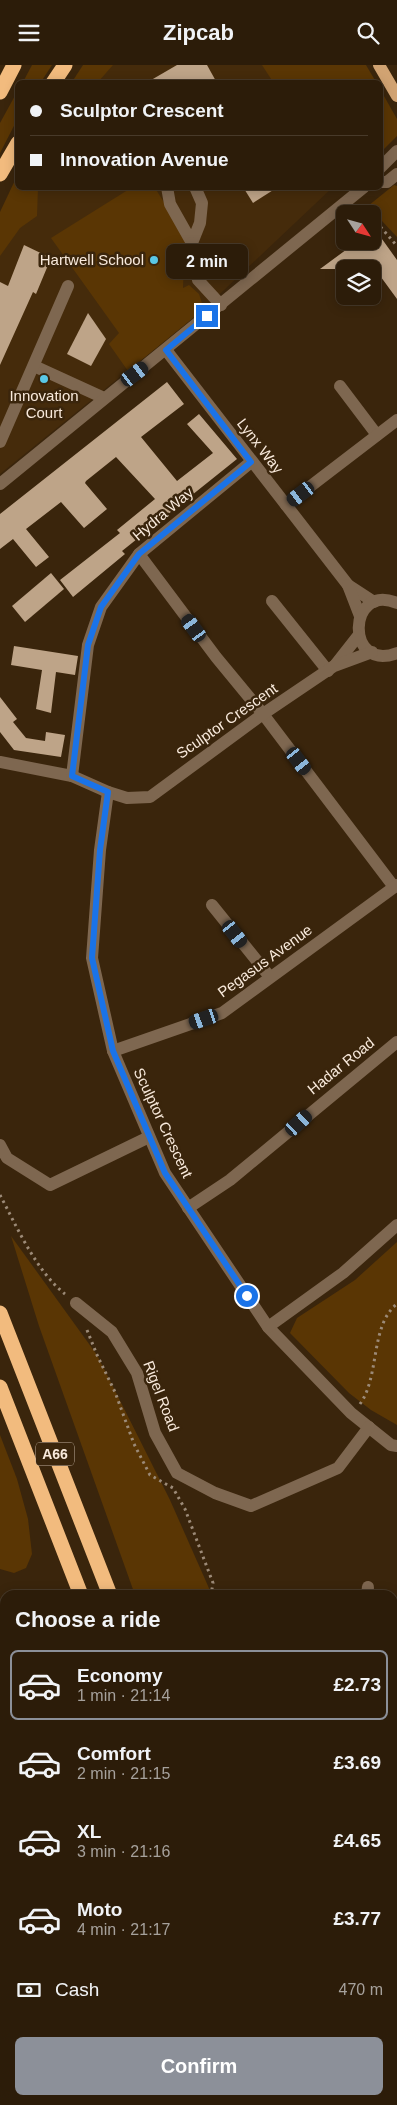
<!DOCTYPE html>
<html lang="en">
<head>
<meta charset="utf-8">
<style>
  :root { --surface:#2c1c09; --page:#382917; --text:#f1f3f6; --muted:#a6a19c; --line:#483a2a; --accent:#8c9099 }
  body { margin:0; font-family:Helvetica,sans-serif; background:var(--page); color:var(--text); height:100vh; display:flex; flex-direction:column; font-size:19px; white-space:nowrap }
  * { box-sizing:border-box; margin:0 }
  p { font-size:16px; color:var(--muted) }
  .icon { flex:none; width:28px; height:28px; fill:none; stroke:currentColor; stroke-width:2; stroke-linecap:round; stroke-linejoin:round }
  .map { position:relative; flex:1; overflow:hidden }
  .side { position:absolute; left:0px; top:1525px; width:398px; height:515px; display:flex; flex-direction:column; background:var(--surface); border-radius:15px 15px 0 0; box-shadow:0 2px 12px #0003,0 0 0 1px var(--line) }
  .side>* { flex:none }
  .guide { position:absolute; left:15px; top:15px; width:368px; height:110px; border-radius:8px; box-shadow:0 2px 12px #0003,0 0 0 1px var(--line); display:grid; align-content:center; height:110px; padding:0 15px; background:var(--surface) }
  .needle { width:32px; rotate:126deg }
  .fabs { position:absolute; left:336px; top:140px; display:grid; gap:10px }
  .fabs a { display:grid; place-items:center; width:45px; height:45px; border-radius:8px; background:var(--surface); box-shadow:0 2px 12px #0003,0 0 0 1px var(--line); font-size:25px }
  .end { position:absolute; width:22px; height:22px; margin:-11px; border:6px solid #1a73e8; background:#fff; box-shadow:0 0 0 2px #fff }
  .from { border-radius:50% }
  .bubble { position:absolute; height:35px; border-radius:8px; background:var(--surface); box-shadow:0 2px 12px #0003,0 0 0 1px var(--line); font-size:16px; font-weight:600; line-height:35px; text-align:center }
  .car { position:absolute; width:15px; height:30px; margin:-15px -8px; border-radius:6px; box-shadow:0 0 4px 1px #0007; background:linear-gradient(#222 24%,#8ab4d8 0 40%,#222 0 76%,#8ab4d8 0 86%,#222 0) }
  .guide b { display:flex; align-items:center; gap:18px; height:48px; font-size:19px }
  .guide b+b { border-top:1px solid var(--line) }
  .guide i { width:12px; height:12px; background:var(--text) }
  ul { padding:0; list-style:none }
  li { display:flex; align-items:center; gap:15px; height:70px; margin:0 10px 8px; padding:0 5px; border:2px solid transparent; border-radius:8px }
  li div { flex:1 }
  li b { display:block; font-size:19px }
  li em { font-style:normal; font-weight:600 }
  li.on { border-color:var(--accent) }
  li>.icon { width:45px; height:45px; stroke-width:1.5 }
  h2 { padding:0 15px; font-size:22px; line-height:60px }
  .pay { display:flex; align-items:center; gap:12px; height:55px; padding:0 15px; font-size:19px }
  .pay p { margin-inline-start:auto }
  .primary-button { display:flex; gap:10px; margin-top:auto; padding:10px 15px }
  .primary-button a { flex:1; height:58px; border-radius:8px; background:var(--accent); color:#fff; font-size:20px; font-weight:600; line-height:58px; text-align:center }
  header { display:flex; justify-content:space-between; align-items:center; height:65px; padding:0 15px; background:var(--surface); font-size:22px; font-weight:600 }
  .map>svg:first-child { display:block }
  .built { fill:#452b0b }
  .green { fill:#5a3604 }
  .building { fill:#bea488 }
  .lines { fill:none; stroke-linecap:round; stroke-linejoin:round }
  .path { stroke:#9c8a77; stroke-width:3; stroke-dasharray:2.5 4; stroke-linecap:butt }
  .minor { stroke:#7e6750; stroke-width:12 }
  .major { stroke:#d1a372; stroke-width:12 }
  .highway { stroke:#f2bb7e; stroke-width:15 }
  .route { stroke:#1a73e8; stroke-width:6 }
  .poi-dot { fill:#5ac8e6; stroke:#3a250c; stroke-width:2 }
  .labels { text-anchor:middle; stroke-width:5; stroke-linejoin:round; paint-order:stroke }
  .shield { fill:#3a250c; stroke:#c0af9e; stroke-width:1 }
  .shield-label { font-size:14px; font-weight:bold; fill:#f9eadc }
  .poi-label { font-size:15px; fill:#f9eadc; stroke:#3a250c; text-anchor:end }
  .street-label { font-size:15px; fill:#f9eadc; stroke:#3a250c }
</style>
</head>
<body>
<header><svg class="icon" aria-label="menu" viewBox="0 0 24 24"><path d="M4 6h16M4 12h16M4 18h16"/></svg>Zipcab<svg class="icon" aria-label="search" viewBox="0 0 24 24"><circle cx="10" cy="10" r="6"/><path d="M15 15l6 6"/></svg></header>
<div class="map">
<svg width="397" height="2040" viewBox="0 0 397 2040">
  <rect width="100%" height="100%" fill="#3a250c"/>
  <g class="built">
    <path d="M 103,0 L 353,0 L 363,18 L 89,18 Z"/>
    <path d="M 30,123 L 332,123 L 204,244 L 0,409 L 0,181 Z"/>
  </g>
  <g class="green">
    <path d="M 32,0 L 52,0 L 41,17 L 23,17 Z"/>
    <path d="M 83,0 L 113,0 L 98,17 L 72,17 Z"/>
    <path d="M 262,0 L 366,0 L 376,17 L 273,17 Z"/>
    <path d="M 380,24 L 397,54 L 397,71 L 380,88 Z"/>
    <path d="M 17,27 L 17,55 L 0,88 L 0,58 Z"/>
    <path d="M 17,111 L 18,122 L 38,123 L 37,151 L 20,163 L 0,191 L 0,147 Z"/>
    <path d="M 394,120 L 397,121 L 397,172 L 368,141 Z"/>
    <path d="M 131,123 L 155,123 L 185,171 L 183,223 L 189,220 L 199,229 L 204,244 L 128,306 L 109,279 L 119,268 L 51,173 Z"/>
    <path d="M 11,1171 L 97,1290 L 170,1435 L 212,1530 L 135,1530 L 39,1261 Z"/>
    <path d="M 397,1177 L 397,1360 L 371,1345 L 349,1328 L 290,1268 L 297,1253 L 355,1215 Z"/>
    <path d="M 0,1370 L 17,1414 L 28,1454 L 32,1489 L 26,1503 L 14,1508 L 0,1504 Z"/>
    <path d="M 393,1794 L 397,1795 L 397,2040 L 322,2040 L 320,2035 L 392,2035 Z"/>
  </g>
  <g class="building">
    <path d="M 177,0 L 207,0 L 217,18 L 146,18 Z"/>
    <path d="M 243,122 L 278,122 L 253,138 Z"/>
    <path d="M 372,160 L 397,195 L 397,234 L 370,197 L 360,204 L 320,204 L 358,176 L 372,176 Z"/>
    <path d="M 24,180 L 51,193 L 36,229 L 33,227 L 0,300 L 0,217 L 8,221 Z"/>
    <path d="M 88,248 L 106,274 L 91,301 L 67,289 Z"/>
    <path d="M 167,317 L 184,339 L 141,372 L 177,416 L 213,388 L 187,359 L 199,349 L 237,394 L 122,486 L 125,489 L 73,532 L 60,515 L 120,468 L 117,465 L 155,434 L 116,392 L 86,416 L 85,418 L 107,444 L 84,463 L 61,437 L 26,464 L 49,492 L 36,502 L 13,474 L 0,484 L 0,449 Z"/>
    <path d="M 51,508 L 64,524 L 25,557 L 12,541 Z"/>
    <path d="M 14,581 L 78,591 L 75,610 L 56,607 L 51,648 L 36,644 L 42,605 L 11,600 Z"/>
    <path d="M 0,632 L 17,654 L 13,657 L 26,673 L 45,676 L 46,667 L 65,670 L 61,692 L 14,685 L 0,667 Z"/>
  </g>
  <g class="lines">
    <g class="path">
      <path d="M 363,140 L 369,149"/>
      <path d="M 372,152 L 397,181"/>
      <path d="M 0,1130 C 17,1162 36,1206 65,1229"/>
      <path d="M 87,1265 L 97,1290 L 115,1327 L 134,1379 L 150,1410 L 173,1423 L 185,1444 L 213,1518 L 211,1530"/>
      <path d="M 360,1339 C 380,1311 370,1260 397,1239"/>
      <path d="M 392,1899 L 392,1902"/>
      <path d="M 392,1949 L 397,1959"/>
    </g>
    <g class="minor">
      <path d="M 380,103 L 397,86"/>
      <path d="M 380,117 L 387,117 L 397,109"/>
      <path d="M 167,122 L 170,139 L 192,178 L 200,158 L 202,138 L 195,122"/>
      <path d="M 192,178 L 198,215 L 221,240"/>
      <path d="M 166,285 L 348,520 L 374,537"/>
      <path d="M 34,301 L 104,333"/>
      <path d="M 340,321 L 377,370"/>
      <path d="M 0,377 L 68,221"/>
      <path d="M 0,419 L 364,122"/>
      <path d="M 286,440 L 397,355"/>
      <path d="M 139,489 L 216,592 L 263,649 L 394,822"/>
      <path d="M 348,520 L 360,551"/>
      <path d="M 272,536 L 328,606"/>
      <path d="M 397,538 C 347,517 345,608 397,588"/>
      <path d="M 336,599 L 358,571"/>
      <path d="M 0,697 L 72,711 L 108,727 L 127,733 L 150,732 L 263,649 L 334,601 L 372,587"/>
      <path d="M 72,711 L 88,580 L 101,542 L 139,489 L 251,397"/>
      <path d="M 108,727 L 100,785 L 92,893 L 113,986 L 165,1108 L 268,1262 L 351,1348 L 391,1380 L 397,1381"/>
      <path d="M 212,840 L 270,912"/>
      <path d="M 113,986 L 222,948 L 397,820"/>
      <path d="M 0,1080 L 7,1093 L 50,1120 L 149,1072"/>
      <path d="M 188,1143 L 230,1115 L 397,977"/>
      <path d="M 76,1238 L 112,1267 L 137,1308 L 155,1368 L 177,1408 L 215,1428 L 251,1441 L 338,1403 L 369,1362"/>
      <path d="M 268,1262 L 343,1208 L 397,1160"/>
      <path d="M 367,1530 L 368,1522"/>
      <path d="M 392,1594 L 397,1594"/>
      <path d="M 392,1794 L 397,1795"/>
      <path d="M 134,2035 L 136,2040"/>
      <path d="M 45,2040 L 45,2035"/>
    </g>
    <path class="major" d="M 379,0 L 397,31"/>
    <g class="highway">
      <path d="M 53,18 L 65,0"/>
      <path d="M 0,27 L 14,0"/>
      <path d="M 0,109 L 18,78"/>
      <path d="M 0,1248 L 110,1530"/>
      <path d="M 0,1322 L 81,1530"/>
      <path d="M 274,2035 L 276,2040"/>
      <path d="M 302,2035 L 303,2040"/>
    </g>
  </g>
  <g class="lines">
    <path class="route" d="M 207,251 L 166,285 L 251,397 L 139,489 L 101,542 L 88,580 L 72,711 L 108,727 L 100,785 L 92,893 L 113,986 L 165,1108 L 247,1231"/>
  </g>
  <g class="poi-dot">
    <circle cx="154" cy="195" r="5"/>
    <circle cx="44" cy="314" r="5"/>
  </g>
  <g class="labels">
    <rect class="shield" x="36" y="1377.5" width="38" height="23" rx="4"/>
    <g class="shield-label">
      <text x="55" y="1394">A66</text>
    </g>
    <g class="poi-label">
      <text x="144" y="200">Hartwell School</text>
      <text x="44" y="336" text-anchor="middle">Innovation<tspan x="44" dy="17">Court</tspan></text>
    </g>
    <g class="street-label">
      <text transform="translate(260 381) rotate(52)" y="5">Lynx Way</text>
      <text transform="translate(163 449) rotate(-40)" y="5">Hydra Way</text>
      <text transform="translate(227 656) rotate(-35)" y="5">Sculptor Crescent</text>
      <text transform="translate(265 896) rotate(-36)" y="5">Pegasus Avenue</text>
      <text transform="translate(341 1001) rotate(-39)" y="5">Hadar Road</text>
      <text transform="translate(163 1058) rotate(65)" y="5">Sculptor Crescent</text>
      <text transform="translate(161 1331) rotate(69)" y="5">Rigel Road</text>
    </g>
  </g>
</svg>
<div class="fabs">
<a><svg class="needle" viewBox="-14 -14 28 28"><path d="M0-13l5 13h-10z" fill="#e53935"/><path d="M0 13l5-13h-10z" fill="#a6a19c"/></svg></a>
<a><svg class="icon" aria-label="layers" viewBox="0 0 24 24"><path d="M12 4l9 5-9 5-9-5zM3 14l9 5 9-5"/></svg></a>
</div>
<i class="end from" style="left:247px;top:1231px"></i>
<i class="end" style="left:207px;top:251px"></i>
<div class="bubble" style="left:166px;top:179px;width:82px">2 min</div>
<i class="car" style="left:135px;top:309px;rotate:53deg"></i>
<i class="car" style="left:301px;top:429px;rotate:233deg"></i>
<i class="car" style="left:194px;top:563px;rotate:324deg"></i>
<i class="car" style="left:299px;top:696px;rotate:143deg"></i>
<i class="car" style="left:235px;top:869px;rotate:142deg"></i>
<i class="car" style="left:204px;top:954px;rotate:251deg"></i>
<i class="car" style="left:299px;top:1058px;rotate:48deg"></i>
<div class="guide">
<b><i class="from"></i>Sculptor Crescent</b>
<b><i></i>Innovation Avenue</b>
</div>
<section class="side">
<h2>Choose a ride</h2>
<ul>
<li class="on"><svg class="icon" aria-label="car" viewBox="0 0 24 24"><path d="M5 17H2v-5l4-1 3-4h7l3 4 3 1v5h-3M9 17h6M6 11h13"/><circle cx="7" cy="17" r="2"/><circle cx="17" cy="17" r="2"/></svg><div><b>Economy</b><p>1 min · 21:14</p></div><em>£2.73</em></li>
<li><svg class="icon" aria-label="car" viewBox="0 0 24 24"><path d="M5 17H2v-5l4-1 3-4h7l3 4 3 1v5h-3M9 17h6M6 11h13"/><circle cx="7" cy="17" r="2"/><circle cx="17" cy="17" r="2"/></svg><div><b>Comfort</b><p>2 min · 21:15</p></div><em>£3.69</em></li>
<li><svg class="icon" aria-label="car" viewBox="0 0 24 24"><path d="M5 17H2v-5l4-1 3-4h7l3 4 3 1v5h-3M9 17h6M6 11h13"/><circle cx="7" cy="17" r="2"/><circle cx="17" cy="17" r="2"/></svg><div><b>XL</b><p>3 min · 21:16</p></div><em>£4.65</em></li>
<li><svg class="icon" aria-label="car" viewBox="0 0 24 24"><path d="M5 17H2v-5l4-1 3-4h7l3 4 3 1v5h-3M9 17h6M6 11h13"/><circle cx="7" cy="17" r="2"/><circle cx="17" cy="17" r="2"/></svg><div><b>Moto</b><p>4 min · 21:17</p></div><em>£3.77</em></li>
</ul>
<div class="pay"><svg class="icon" aria-label="cash" viewBox="0 0 24 24"><path d="M3 7h18v10H3z"/><circle cx="12" cy="12" r="2"/></svg>Cash<p>470 m</p></div>
<div class="primary-button"><a>Confirm</a></div>
</section>
</div>
</body>
</html>
